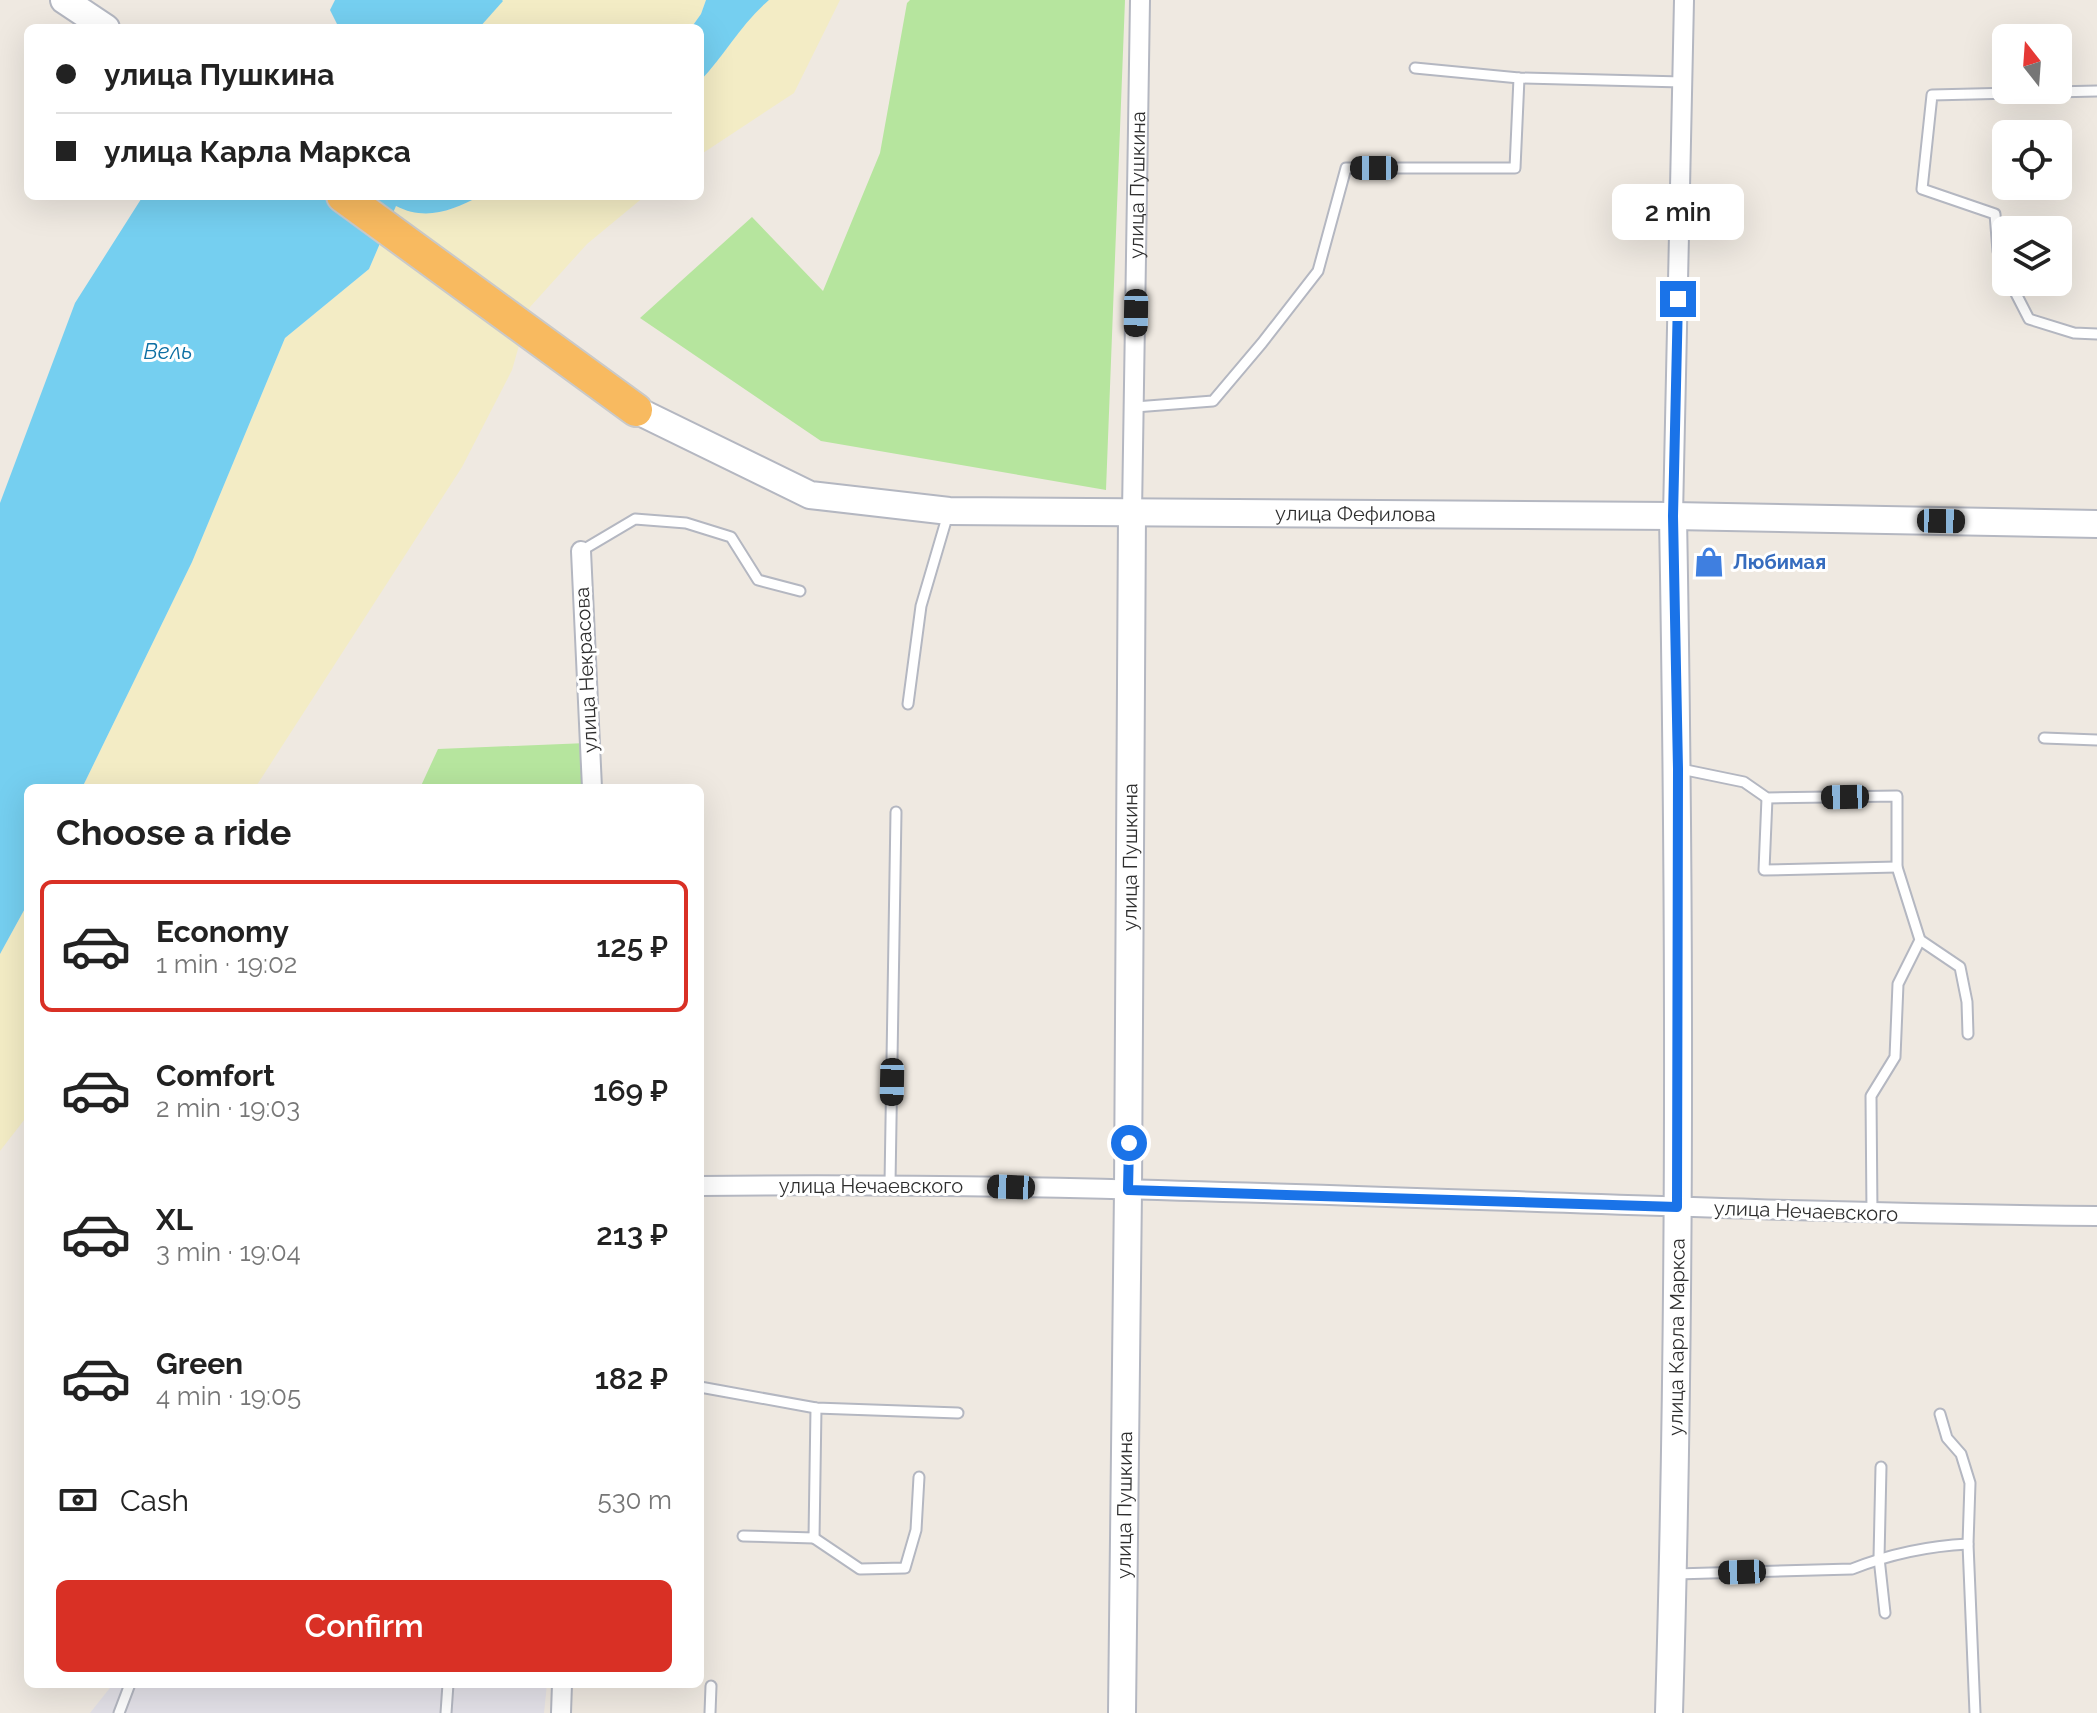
<!DOCTYPE html>
<html lang="en">
<head>
<meta charset="utf-8">
<style>
  :root { --surface:#fff; --page:#f6f6f6; --text:#222; --muted:#767676; --line:#e0e0e0; --accent:#d93025 }
  body { margin:0; font-family:Raleway,sans-serif; background:var(--page); color:var(--text); height:100vh; display:flex; flex-direction:column; font-size:30px; white-space:nowrap }
  * { box-sizing:border-box; margin:0 }
  p { font-size:26px; color:var(--muted) }
  .icon { flex:none; width:44px; height:44px; fill:none; stroke:currentColor; stroke-width:2; stroke-linecap:round; stroke-linejoin:round }
  .map { position:relative; flex:1; overflow:hidden }
  .side { position:absolute; left:24px; top:784px; width:680px; height:904px; display:flex; flex-direction:column; background:var(--surface); border-radius:12px; box-shadow:0 8px 32px #0002 }
  .side>* { flex:none }
  .hud { position:absolute; left:24px; top:24px; width:680px; height:176px; border-radius:12px; box-shadow:0 8px 32px #0002; display:grid; align-content:center; height:176px; padding:0 32px; background:var(--surface) }
  .needle { width:52px; rotate:343deg }
  .tools { position:absolute; left:1992px; top:24px; display:grid; gap:16px }
  .tools a { display:grid; place-items:center; width:80px; height:80px; border-radius:12px; background:var(--surface); box-shadow:0 8px 32px #0002; font-size:40px }
  .end { position:absolute; width:36px; height:36px; margin:-18px; border:10px solid #1a73e8; background:#fff; box-shadow:0 0 0 4px #fff }
  .from { border-radius:50% }
  .bubble { position:absolute; height:56px; border-radius:12px; background:var(--surface); box-shadow:0 8px 32px #0002; font-size:26px; font-weight:600; line-height:56px; text-align:center }
  .car { position:absolute; width:24px; height:48px; margin:-24px -12px; border-radius:10px; box-shadow:0 0 6px 2px #0007; background:linear-gradient(#222 24%,#8ab4d8 0 40%,#222 0 76%,#8ab4d8 0 86%,#222 0) }
  .hud b { display:flex; align-items:center; gap:28px; height:76px; font-size:30px }
  .hud b+b { border-top:2px solid var(--line) }
  .hud i { width:20px; height:20px; background:var(--text) }
  ul { padding:0; list-style:none }
  li { display:flex; align-items:center; gap:24px; height:132px; margin:0 16px 12px; padding:0 16px; border:4px solid transparent; border-radius:12px }
  li div { flex:1 }
  li b { display:block; font-size:30px }
  li em { font-style:normal; font-weight:600 }
  li.current { border-color:var(--accent) }
  li>.icon { width:72px; height:72px; stroke-width:1.5 }
  h2 { padding:0 32px; font-size:36px; line-height:96px }
  .pay { display:flex; align-items:center; gap:20px; height:88px; padding:0 32px; font-size:30px }
  .pay p { margin-inline-start:auto }
  .cta { display:flex; gap:16px; margin-top:auto; padding:16px 32px }
  .cta a { flex:1; height:92px; border-radius:12px; background:var(--accent); color:#fff; font-size:32px; font-weight:600; line-height:92px; text-align:center }
  .map>svg:first-child { display:block }
  .industrial { fill:#e3e1e8 }
  .green { fill:#b6e59e }
  .sand { fill:#f3ecc5 }
  .water { fill:#75cff0 }
  .lines { fill:none; stroke-linecap:round; stroke-linejoin:round }
  .service-casing { stroke:#b4b7c1; stroke-width:13 }
  .minor-casing { stroke:#b4b7c1; stroke-width:22 }
  .secondary-casing { stroke:#b4b7c1; stroke-width:30 }
  .trunk-casing { stroke:#c9c9c9; stroke-width:36 }
  .service { stroke:#fff; stroke-width:9 }
  .minor { stroke:#fff; stroke-width:18 }
  .secondary { stroke:#fff; stroke-width:26 }
  .trunk { stroke:#f8ba60; stroke-width:32 }
  .route { stroke:#1a73e8; stroke-width:10 }
  .labels { text-anchor:middle; stroke-width:6; stroke-linejoin:round; paint-order:stroke }
  .street-label { font-size:20px; fill:#2e2e2e; stroke:#fff }
  .shop-label { font-size:20px; font-weight:bold; fill:#366cbe; stroke:#fff; text-anchor:start }
  .water-label { font-size:22px; font-style:italic; fill:#0d6fa3; stroke:#fff }
</style>
</head>
<body>
<div class="map">
<svg width="2097" height="1713" viewBox="0 0 2097 1713">
  <rect width="100%" height="100%" fill="#efe9e1"/>
  <path class="industrial" d="M 113,1684 L 547,1684 L 544,1713 L 90,1713 Z"/>
  <g class="green">
    <path d="M 910,0 L 1125,0 L 1106,490 L 821,441 L 640,318 L 752,217 L 823,291 L 880,153 L 907,3 Z"/>
    <path d="M 587,743 L 586,788 L 420,788 L 438,749 Z"/>
  </g>
  <g class="sand">
    <path d="M 502,0 L 706,0 L 701,14 L 691,28 L 479,28 Z"/>
    <path d="M 769,0 L 840,0 L 794,93 L 700,155 L 700,81 C 725,55 741,23 769,0 Z"/>
    <path d="M 480,196 L 645,196 L 587,244 L 530,307 L 512,370 L 462,467 L 255,788 L 82,788 L 192,562 L 285,338 L 369,269 L 396,206 C 433,217 445,214 480,196 Z"/>
    <path d="M 28,903 L 28,1115 L 0,1151 L 0,954 Z"/>
  </g>
  <g class="water">
    <path d="M 335,0 L 502,0 L 503,1 L 479,28 L 339,28 L 330,10 Z"/>
    <path d="M 706,0 L 769,0 C 741,24 725,55 700,81 L 700,28 L 691,28 L 701,14 Z"/>
    <path d="M 143,196 L 480,196 C 452,211 425,221 396,206 L 369,269 L 285,338 L 192,562 L 82,788 L 28,788 L 28,903 L 0,954 L 0,503 L 75,303 Z"/>
  </g>
  <g class="lines">
    <g class="service-casing">
      <g id="service">
        <path d="M 1415,68 L 1519,78 L 1682,82"/>
        <path d="M 2006,271 L 1998,251 L 1995,214 L 1922,189 L 1932,95 L 2097,91"/>
        <path d="M 2010,282 L 2029,319 L 2074,333 L 2097,334"/>
        <path d="M 1135,407 L 1213,401 L 1262,343 L 1318,271 L 1346,168 L 1515,168 L 1519,78"/>
        <path d="M 581,551 L 635,519 L 686,523 L 731,537 L 758,580 L 800,591"/>
        <path d="M 908,704 L 921,606 L 948,514"/>
        <path d="M 2044,738 L 2097,740"/>
        <path d="M 1681,769 L 1744,782 L 1767,798 L 1897,796 L 1897,867 L 1920,940 L 1898,984 L 1895,1057 L 1871,1096 L 1872,1214"/>
        <path d="M 1767,798 L 1764,870 L 1897,867"/>
        <path d="M 1920,940 L 1960,967 L 1967,1002 L 1968,1034"/>
        <path d="M 890,1184 L 896,812"/>
        <path d="M 700,1387 L 816,1408 L 958,1413"/>
        <path d="M 1940,1414 L 1947,1438 L 1961,1454 L 1970,1483 L 1968,1544 L 1975,1713"/>
        <path d="M 1881,1467 L 1879,1558 L 1885,1613"/>
        <path d="M 743,1536 L 814,1538 L 816,1408"/>
        <path d="M 814,1538 L 860,1569 L 905,1568 L 916,1530 L 919,1477"/>
        <path d="M 1676,1574 L 1852,1569 C 1890,1554 1927,1546 1968,1544"/>
        <path d="M 119,1713 L 130,1684"/>
        <path d="M 446,1713 L 448,1684"/>
        <path d="M 710,1713 L 711,1686"/>
      </g>
    </g>
    <g class="minor-casing">
      <g id="minor">
        <path id="s1" d="M 1132,513 L 1140,0"/>
        <path d="M 1673,516 L 1684,0"/>
        <path d="M 581,551 L 592,788"/>
        <path d="M 700,1186 C 1166,1180 1631,1212 2097,1216"/>
        <path d="M 561,1713 L 562,1684"/>
      </g>
    </g>
    <g class="secondary-casing">
      <g id="secondary">
        <path d="M 64,0 L 106,28"/>
        <path id="s2" d="M 636,410 L 810,495 L 949,511 L 1673,516 L 2097,524"/>
        <path id="s3" d="M 1122,1713 L 1128,1190 L 1132,513"/>
        <path id="s4" d="M 1669,1713 C 1681,1314 1680,915 1673,516"/>
      </g>
    </g>
    <g class="trunk-casing">
      <path id="trunk" d="M 343,196 L 636,410"/>
    </g>
    <use href="#service" class="service"/>
    <use href="#minor" class="minor"/>
    <use href="#secondary" class="secondary"/>
    <use href="#trunk" class="trunk"/>
  </g>
  <g class="lines">
    <path class="route" d="M 1129,1143 L 1128,1190 L 1677,1207 L 1678,769 L 1673,516 L 1678,299"/>
  </g>
  <defs>
    <g id="shop-bare" transform="scale(2.4)"><path d="M-5-2.5h2.3a2.7 3.5 0 0 1 5.4 0H5L5.5 6h-11ZM-1.5-2.5h3a1.5 2.3 0 0 0-3 0Z" fill="#3f7fe0" stroke="#fff" stroke-width="2.5" paint-order="stroke"/></g>
  </defs>
  <g fill-rule="evenodd">
    <use href="#shop-bare" x="1709" y="562"/>
  </g>
  <g class="labels">
    <g class="street-label">
      <text dy="7" stroke="none"><textPath href="#s1" startOffset="328">улица Пушкина</textPath></text>
      <text dy="7" stroke="none"><textPath href="#s2" startOffset="740">улица Фефилова</textPath></text>
      <text transform="translate(586 670) rotate(-93)" y="7">улица Некрасова</text>
      <text dy="7" stroke="none"><textPath href="#s3" startOffset="856">улица Пушкина</textPath></text>
      <text x="871" y="1193">улица Нечаевского</text>
      <text transform="translate(1806 1211) rotate(2)" y="7">улица Нечаевского</text>
      <text dy="7" stroke="none"><textPath href="#s4" startOffset="376">улица Карла Маркса</textPath></text>
      <text dy="7" stroke="none"><textPath href="#s3" startOffset="208">улица Пушкина</textPath></text>
    </g>
    <g class="shop-label">
      <text x="1733" y="569">Любимая</text>
    </g>
    <g class="water-label">
      <text x="168" y="359">Вель</text>
    </g>
  </g>
</svg>
<div class="tools">
<a><svg class="needle" viewBox="-14 -14 28 28"><path d="M0-13l5 13h-10z" fill="#e53935"/><path d="M0 13l5-13h-10z" fill="#767676"/></svg></a>
<a><svg class="icon" aria-label="locate" viewBox="0 0 24 24"><circle cx="12" cy="12" r="6"/><path d="M12 2v4M12 18v4M2 12h4M18 12h4"/></svg></a>
<a><svg class="icon" aria-label="layers" viewBox="0 0 24 24"><path d="M12 4l9 5-9 5-9-5zM3 14l9 5 9-5"/></svg></a>
</div>
<i class="end from" style="left:1129px;top:1143px"></i>
<i class="end" style="left:1678px;top:299px"></i>
<div class="bubble" style="left:1612px;top:184px;width:132px">2 min</div>
<i class="car" style="left:1374px;top:168px;rotate:270deg"></i>
<i class="car" style="left:1136px;top:313px;rotate:181deg"></i>
<i class="car" style="left:1941px;top:521px;rotate:91deg"></i>
<i class="car" style="left:1845px;top:797px;rotate:269deg"></i>
<i class="car" style="left:892px;top:1082px;rotate:181deg"></i>
<i class="car" style="left:1011px;top:1187px;rotate:272deg"></i>
<i class="car" style="left:1742px;top:1572px;rotate:268deg"></i>
<div class="hud">
<b><i class="from"></i>улица Пушкина</b>
<b><i></i>улица Карла Маркса</b>
</div>
<section class="side">
<h2>Choose a ride</h2>
<ul>
<li class="current"><svg class="icon" aria-label="car" viewBox="0 0 24 24"><path d="M5 17H2v-5l4-1 3-4h7l3 4 3 1v5h-3M9 17h6M6 11h13"/><circle cx="7" cy="17" r="2"/><circle cx="17" cy="17" r="2"/></svg><div><b>Economy</b><p>1 min · 19:02</p></div><em>125 ₽</em></li>
<li><svg class="icon" aria-label="car" viewBox="0 0 24 24"><path d="M5 17H2v-5l4-1 3-4h7l3 4 3 1v5h-3M9 17h6M6 11h13"/><circle cx="7" cy="17" r="2"/><circle cx="17" cy="17" r="2"/></svg><div><b>Comfort</b><p>2 min · 19:03</p></div><em>169 ₽</em></li>
<li><svg class="icon" aria-label="car" viewBox="0 0 24 24"><path d="M5 17H2v-5l4-1 3-4h7l3 4 3 1v5h-3M9 17h6M6 11h13"/><circle cx="7" cy="17" r="2"/><circle cx="17" cy="17" r="2"/></svg><div><b>XL</b><p>3 min · 19:04</p></div><em>213 ₽</em></li>
<li><svg class="icon" aria-label="car" viewBox="0 0 24 24"><path d="M5 17H2v-5l4-1 3-4h7l3 4 3 1v5h-3M9 17h6M6 11h13"/><circle cx="7" cy="17" r="2"/><circle cx="17" cy="17" r="2"/></svg><div><b>Green</b><p>4 min · 19:05</p></div><em>182 ₽</em></li>
</ul>
<div class="pay"><svg class="icon" aria-label="cash" viewBox="0 0 24 24"><path d="M3 7h18v10H3z"/><circle cx="12" cy="12" r="2"/></svg>Cash<p>530 m</p></div>
<div class="cta"><a>Confirm</a></div>
</section>
</div>
</body>
</html>
